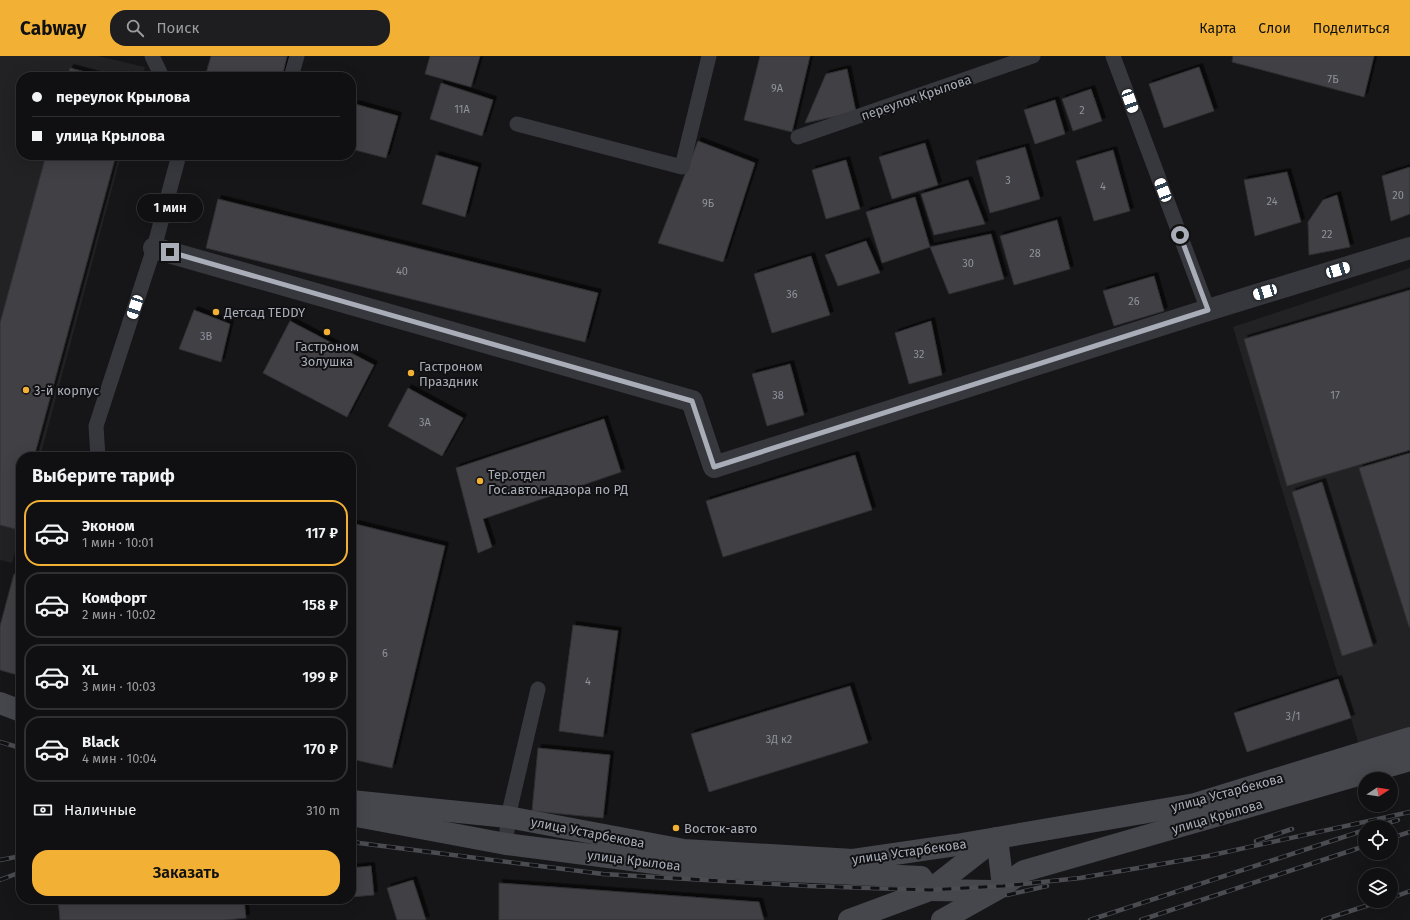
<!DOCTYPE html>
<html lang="ru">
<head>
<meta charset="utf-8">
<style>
  :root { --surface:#101012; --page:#1e1e20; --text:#f1f3f6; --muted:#9c9d9f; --line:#303032; --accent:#f2b134 }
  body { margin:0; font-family:"Fira Sans",sans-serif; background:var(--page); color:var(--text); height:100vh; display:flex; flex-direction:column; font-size:15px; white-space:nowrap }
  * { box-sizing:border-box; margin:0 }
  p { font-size:13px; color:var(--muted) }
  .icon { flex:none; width:22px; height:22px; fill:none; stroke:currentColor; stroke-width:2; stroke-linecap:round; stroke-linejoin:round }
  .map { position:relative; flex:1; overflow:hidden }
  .side { position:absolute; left:16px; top:396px; width:340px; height:452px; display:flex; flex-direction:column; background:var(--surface); border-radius:16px; box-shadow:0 4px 16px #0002,0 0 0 1px var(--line) }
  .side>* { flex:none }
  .hud { position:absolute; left:16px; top:16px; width:340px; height:88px; border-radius:16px; box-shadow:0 4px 16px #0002,0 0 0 1px var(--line); display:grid; align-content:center; height:88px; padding:0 16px; background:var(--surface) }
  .needle { width:26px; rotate:78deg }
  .buttons { position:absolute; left:1358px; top:716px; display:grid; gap:8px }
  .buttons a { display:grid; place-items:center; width:40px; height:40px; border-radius:50%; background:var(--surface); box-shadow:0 4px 16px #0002,0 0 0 1px var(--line); font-size:20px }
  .end { position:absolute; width:18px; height:18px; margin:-9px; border:5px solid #a8adb8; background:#111; box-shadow:0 0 0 2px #111 }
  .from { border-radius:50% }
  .bubble { position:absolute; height:28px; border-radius:14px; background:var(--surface); box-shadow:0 4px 16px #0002,0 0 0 1px var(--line); font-size:13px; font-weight:600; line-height:28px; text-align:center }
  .car { position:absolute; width:12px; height:24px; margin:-12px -6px; border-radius:5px; box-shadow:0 0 3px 1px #0007; background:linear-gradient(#fff 24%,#345 0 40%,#fff 0 76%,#345 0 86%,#fff 0) }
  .hud b { display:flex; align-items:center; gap:14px; height:38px; font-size:15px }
  .hud b+b { border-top:1px solid var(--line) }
  .hud i { width:10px; height:10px; background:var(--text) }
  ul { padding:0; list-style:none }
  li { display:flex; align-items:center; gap:12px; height:66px; margin:0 8px 6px; padding:0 8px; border:2px solid var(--line); border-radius:16px }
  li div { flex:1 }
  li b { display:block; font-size:15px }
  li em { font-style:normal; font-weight:600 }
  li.on { border-color:var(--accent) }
  li>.icon { width:36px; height:36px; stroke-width:1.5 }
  h2 { padding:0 16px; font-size:18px; line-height:48px }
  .pay { display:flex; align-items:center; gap:10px; height:44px; padding:0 16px; font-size:15px }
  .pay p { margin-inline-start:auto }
  .primary-button { display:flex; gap:8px; margin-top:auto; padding:8px 16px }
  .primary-button a { flex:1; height:46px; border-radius:16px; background:var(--accent); color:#111; font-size:16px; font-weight:600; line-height:46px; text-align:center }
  header { display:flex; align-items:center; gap:24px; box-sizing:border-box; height:56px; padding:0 20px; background:var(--accent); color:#111 }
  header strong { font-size:19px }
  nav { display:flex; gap:22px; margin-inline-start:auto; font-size:14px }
  .search { width:280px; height:36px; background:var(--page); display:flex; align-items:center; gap:10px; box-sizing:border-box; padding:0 14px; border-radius:16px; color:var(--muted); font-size:15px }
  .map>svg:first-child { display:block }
  .built { fill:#222225 }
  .building { fill:#404145; stroke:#303034; filter:url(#shadow) }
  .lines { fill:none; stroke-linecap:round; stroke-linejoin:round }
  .lane { stroke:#37383d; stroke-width:15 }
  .street { stroke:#37383d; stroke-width:22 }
  .secondary { stroke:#45474d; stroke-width:22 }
  .rail-casing { stroke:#4a4c52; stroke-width:4.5 }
  .rail { stroke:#111113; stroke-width:3; stroke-dasharray:9; stroke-linecap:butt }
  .route { stroke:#a8adb8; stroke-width:5 }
  .poi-dot { fill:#f2b134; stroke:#111113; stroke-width:1.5 }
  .labels { text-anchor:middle; stroke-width:4; stroke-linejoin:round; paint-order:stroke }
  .number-label { font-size:11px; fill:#8e929b }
  .street-label { font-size:13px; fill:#a8adb8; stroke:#111113 }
  .poi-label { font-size:13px; fill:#a8adb8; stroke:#111113; text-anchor:start }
</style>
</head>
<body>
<header>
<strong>Cabway</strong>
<div class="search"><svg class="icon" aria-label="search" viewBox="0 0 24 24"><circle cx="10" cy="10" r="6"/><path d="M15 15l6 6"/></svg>Поиск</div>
<nav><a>Карта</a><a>Слои</a><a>Поделиться</a></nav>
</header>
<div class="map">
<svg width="1410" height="864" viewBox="0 0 1410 864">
  <defs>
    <filter id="shadow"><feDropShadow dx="3.5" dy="-3.5" stdDeviation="0" flood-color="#0009"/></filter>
  </defs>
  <rect width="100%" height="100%" fill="#161618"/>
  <g class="built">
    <path d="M 0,0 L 98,0 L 145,11 L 142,21 L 21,21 L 21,99 L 121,99 L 40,401 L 21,401 L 21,472 L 12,507 L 0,504 Z"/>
    <path d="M 1410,212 L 1410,672 L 1359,689 L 1233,271 Z"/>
  </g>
  <g class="building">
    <path d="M 211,0 L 287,0 L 282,21 L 205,21 Z"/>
    <path d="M 430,0 L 480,0 L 471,31 L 425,18 Z"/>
    <path d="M 760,0 L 810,0 L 792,76 L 744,64 Z"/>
    <path d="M 1233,0 L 1374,0 L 1364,41 L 1232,6 Z"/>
    <path d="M 1199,11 L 1214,55 L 1164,72 L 1149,28 Z"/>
    <path d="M 70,12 L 104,21 L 67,21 Z"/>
    <path d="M 847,13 L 856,56 L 805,67 L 826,18 Z"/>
    <path d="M 441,27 L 493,44 L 482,80 L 430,63 Z"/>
    <path d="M 1091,33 L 1102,65 L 1073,75 L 1062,43 Z"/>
    <path d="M 1055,44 L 1065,78 L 1035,88 L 1024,54 Z"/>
    <path d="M 355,48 L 398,60 L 386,102 L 351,93 L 351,64 Z"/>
    <path d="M 698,85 L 755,107 L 723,206 L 658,187 Z"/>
    <path d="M 925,87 L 938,129 L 892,143 L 879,101 Z"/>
    <path d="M 1025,91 L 1040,143 L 990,157 L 976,105 Z"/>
    <path d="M 1113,94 L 1130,155 L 1094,165 L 1076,105 Z"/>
    <path d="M 46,99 L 116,99 L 34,401 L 21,401 L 21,450 L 15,473 L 0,469 L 0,267 Z"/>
    <path d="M 436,99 L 478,111 L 465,161 L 422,148 Z"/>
    <path d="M 846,104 L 860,153 L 826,163 L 812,114 Z"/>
    <path d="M 1410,111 L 1410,158 L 1391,165 L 1382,120 Z"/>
    <path d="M 1287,116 L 1301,166 L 1255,180 L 1244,124 Z"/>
    <path d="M 968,124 L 985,168 L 934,179 L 921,138 Z"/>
    <path d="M 1337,139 L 1350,191 L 1309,199 L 1308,166 L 1323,144 Z"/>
    <path d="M 915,141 L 930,191 L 882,207 L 866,156 Z"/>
    <path d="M 218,143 L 598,237 L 585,286 L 206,192 Z"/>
    <path d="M 1057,164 L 1070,213 L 1014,229 L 1000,180 Z"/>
    <path d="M 991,178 L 1004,223 L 949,238 L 930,191 Z"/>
    <path d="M 866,185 L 880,217 L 838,230 L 825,199 Z"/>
    <path d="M 811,200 L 830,259 L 772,277 L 754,218 Z"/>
    <path d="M 1154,220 L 1164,255 L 1114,270 L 1103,235 Z"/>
    <path d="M 1410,234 L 1410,394 L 1287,430 L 1244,283 Z"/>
    <path d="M 194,254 L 230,268 L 221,306 L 179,293 Z"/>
    <path d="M 290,265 L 374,309 L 347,361 L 263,317 Z"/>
    <path d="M 931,265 L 942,319 L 909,328 L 895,277 Z"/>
    <path d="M 790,308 L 804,359 L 767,370 L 752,318 Z"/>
    <path d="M 408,332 L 463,362 L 442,400 L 388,370 Z"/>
    <path d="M 604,363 L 621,416 L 483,463 L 492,491 L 478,497 L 456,412 Z"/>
    <path d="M 1410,397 L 1410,571 L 1409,571 L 1359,412 Z"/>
    <path d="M 855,399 L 872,454 L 723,501 L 706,445 Z"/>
    <path d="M 1322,426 L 1373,590 L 1342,600 L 1292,436 Z"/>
    <path d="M 351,467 L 445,490 L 392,712 L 351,703 Z"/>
    <path d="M 14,518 L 21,520 L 21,620 L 0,614 L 0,570 Z"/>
    <path d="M 573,569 L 618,575 L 603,681 L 559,675 Z"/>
    <path d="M 1338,623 L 1351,662 L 1247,696 L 1234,657 Z"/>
    <path d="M 850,630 L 868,687 L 709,736 L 691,678 Z"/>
    <path d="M 538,692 L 610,699 L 603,762 L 532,755 Z"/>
    <path d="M 371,810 L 374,839 L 351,841 L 351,812 Z"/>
    <path d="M 413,824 L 426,864 L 397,864 L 387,832 Z"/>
    <path d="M 499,827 L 759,846 L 764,864 L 499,864 Z"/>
    <path d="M 58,843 L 244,843 L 246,862 L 225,864 L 60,864 Z"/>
    <path d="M 257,843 L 325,843 L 257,848 Z"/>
  </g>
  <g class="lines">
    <g class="lane">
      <path d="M 152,0 L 162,21"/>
      <path d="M 1113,0 L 1208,254"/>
      <path d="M 291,21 L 297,0"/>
      <path d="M 517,68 L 682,111 L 709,0"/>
      <path d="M 798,81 L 1033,0"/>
      <path d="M 98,401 L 96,370 L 154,192 L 179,99"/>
      <path d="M 506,788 L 508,761 L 538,633"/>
    </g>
    <path class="street" d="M 154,192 L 692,345 L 714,411 L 1208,254 L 1410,192"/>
    <g class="secondary">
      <path d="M 0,647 L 21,655"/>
      <path d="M 351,745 L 508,761 L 684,794 L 853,804 L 956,789 L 1195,748 L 1410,682"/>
      <path d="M 351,759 L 506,788 L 678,810 L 921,821 L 930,834"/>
      <path d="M 997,782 L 1003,830"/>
      <path d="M 930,834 L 993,835"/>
      <path d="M 849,864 L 930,834 L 994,784"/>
      <path d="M 942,864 L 1003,830 L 1024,815 L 1410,704"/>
    </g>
    <g class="rail-casing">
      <g id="rail">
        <path d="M 0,686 L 21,692"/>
        <path d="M 1375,771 L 1398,764"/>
        <path d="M 1391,782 L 1410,776"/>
        <path d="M 351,785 L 359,787 L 603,818 L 809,830 L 930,834 L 1003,830 L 1080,822 L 1208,800 L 1410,756"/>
        <path d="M 1256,785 L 1292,773"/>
        <path d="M 0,804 L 21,800"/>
        <path d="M 0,824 L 21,816"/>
        <path d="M 1007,839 L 1047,830"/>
        <path d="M 1391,842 L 1410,835"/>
        <path d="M 1090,864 L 1365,774"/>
        <path d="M 1141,864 L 1365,790"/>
        <path d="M 1323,864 L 1381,845"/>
      </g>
    </g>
    <use href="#rail" class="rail"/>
  </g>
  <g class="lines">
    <path class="route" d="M 170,196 L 692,345 L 714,411 L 1208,254 L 1180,179"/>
  </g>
  <g class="poi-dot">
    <circle cx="216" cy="256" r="4"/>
    <circle cx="327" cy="276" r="4"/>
    <circle cx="411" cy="317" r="4"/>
    <circle cx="26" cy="334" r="4"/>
    <circle cx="480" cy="425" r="4"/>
    <circle cx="676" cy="772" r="4"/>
  </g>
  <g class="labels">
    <g class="number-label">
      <text x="1333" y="27">7Б</text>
      <text x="777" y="36">9А</text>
      <text x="462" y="57">11А</text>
      <text x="1082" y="58">2</text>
      <text x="1008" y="128">3</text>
      <text x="1103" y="134">4</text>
      <text x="1398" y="143">20</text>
      <text x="1272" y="149">24</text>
      <text x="708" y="151">9Б</text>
      <text x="1327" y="182">22</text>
      <text x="1035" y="201">28</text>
      <text x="968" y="211">30</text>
      <text x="402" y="219">40</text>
      <text x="792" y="242">36</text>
      <text x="1134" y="249">26</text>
      <text x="206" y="284">3В</text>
      <text x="919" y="302">32</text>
      <text x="778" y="343">38</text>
      <text x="1335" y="343">17</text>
      <text x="425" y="370">3А</text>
      <text x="385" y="601">6</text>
      <text x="588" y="629">4</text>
      <text x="1293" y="664">3/1</text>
      <text x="779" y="687">3Д к2</text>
    </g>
    <g class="street-label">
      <text transform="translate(916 41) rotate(-19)" y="5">переулок Крылова</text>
      <text transform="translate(1227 736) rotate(-15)" y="5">улица Устарбекова</text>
      <text transform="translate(1217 760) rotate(-16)" y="5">улица Крылова</text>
      <text transform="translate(588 776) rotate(11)" y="5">улица Устарбекова</text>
      <text transform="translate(909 795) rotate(-8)" y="5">улица Устарбекова</text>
      <text transform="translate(634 804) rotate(7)" y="5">улица Крылова</text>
    </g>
    <g class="poi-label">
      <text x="224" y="261">Детсад TEDDY</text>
      <text x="327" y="295" text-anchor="middle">Гастроном<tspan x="327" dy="15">Золушка</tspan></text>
      <text x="419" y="315">Гастроном<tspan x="419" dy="15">Праздник</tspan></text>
      <text x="34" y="339">3-й корпус</text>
      <text x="488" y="423">Тер.отдел<tspan x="488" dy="15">Гос.авто.надзора по РД</tspan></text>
      <text x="684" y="777">Восток-авто</text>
    </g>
  </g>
</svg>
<div class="buttons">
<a><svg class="needle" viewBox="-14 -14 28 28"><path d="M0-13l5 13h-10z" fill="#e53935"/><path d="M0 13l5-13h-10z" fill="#9c9d9f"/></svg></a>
<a><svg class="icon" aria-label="locate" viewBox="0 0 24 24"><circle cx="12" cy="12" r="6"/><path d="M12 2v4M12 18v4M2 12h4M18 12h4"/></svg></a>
<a><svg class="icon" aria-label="layers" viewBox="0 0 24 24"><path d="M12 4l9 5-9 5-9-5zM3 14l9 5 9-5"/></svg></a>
</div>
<i class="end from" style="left:1180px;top:179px"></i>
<i class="end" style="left:170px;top:196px"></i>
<div class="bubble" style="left:137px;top:138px;width:66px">1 мин</div>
<i class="car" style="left:1130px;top:45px;rotate:160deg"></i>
<i class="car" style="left:1163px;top:134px;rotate:339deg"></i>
<i class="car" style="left:1338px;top:214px;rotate:73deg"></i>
<i class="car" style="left:1265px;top:236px;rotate:253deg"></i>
<i class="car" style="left:135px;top:251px;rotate:198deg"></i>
<div class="hud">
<b><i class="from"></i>переулок Крылова</b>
<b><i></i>улица Крылова</b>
</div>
<section class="side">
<h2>Выберите тариф</h2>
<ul>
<li class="on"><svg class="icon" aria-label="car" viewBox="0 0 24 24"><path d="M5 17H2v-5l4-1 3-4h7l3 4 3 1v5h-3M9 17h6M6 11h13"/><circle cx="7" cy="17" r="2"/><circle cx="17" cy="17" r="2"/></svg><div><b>Эконом</b><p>1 мин · 10:01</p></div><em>117 ₽</em></li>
<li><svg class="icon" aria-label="car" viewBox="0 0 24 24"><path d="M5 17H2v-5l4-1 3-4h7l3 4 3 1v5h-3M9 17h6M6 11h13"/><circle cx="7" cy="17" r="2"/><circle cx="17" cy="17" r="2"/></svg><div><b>Комфорт</b><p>2 мин · 10:02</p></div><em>158 ₽</em></li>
<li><svg class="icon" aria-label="car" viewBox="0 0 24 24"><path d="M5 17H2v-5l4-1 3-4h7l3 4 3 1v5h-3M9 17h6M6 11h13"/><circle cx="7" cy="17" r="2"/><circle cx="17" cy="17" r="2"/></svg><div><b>XL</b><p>3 мин · 10:03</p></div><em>199 ₽</em></li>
<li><svg class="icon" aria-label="car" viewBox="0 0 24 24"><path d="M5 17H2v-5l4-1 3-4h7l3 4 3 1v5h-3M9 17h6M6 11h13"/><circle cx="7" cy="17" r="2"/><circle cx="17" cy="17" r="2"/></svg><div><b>Black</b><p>4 мин · 10:04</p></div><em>170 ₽</em></li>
</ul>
<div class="pay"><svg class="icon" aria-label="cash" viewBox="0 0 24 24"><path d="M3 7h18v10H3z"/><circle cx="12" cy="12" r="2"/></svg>Наличные<p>310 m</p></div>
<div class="primary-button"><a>Заказать</a></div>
</section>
</div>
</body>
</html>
